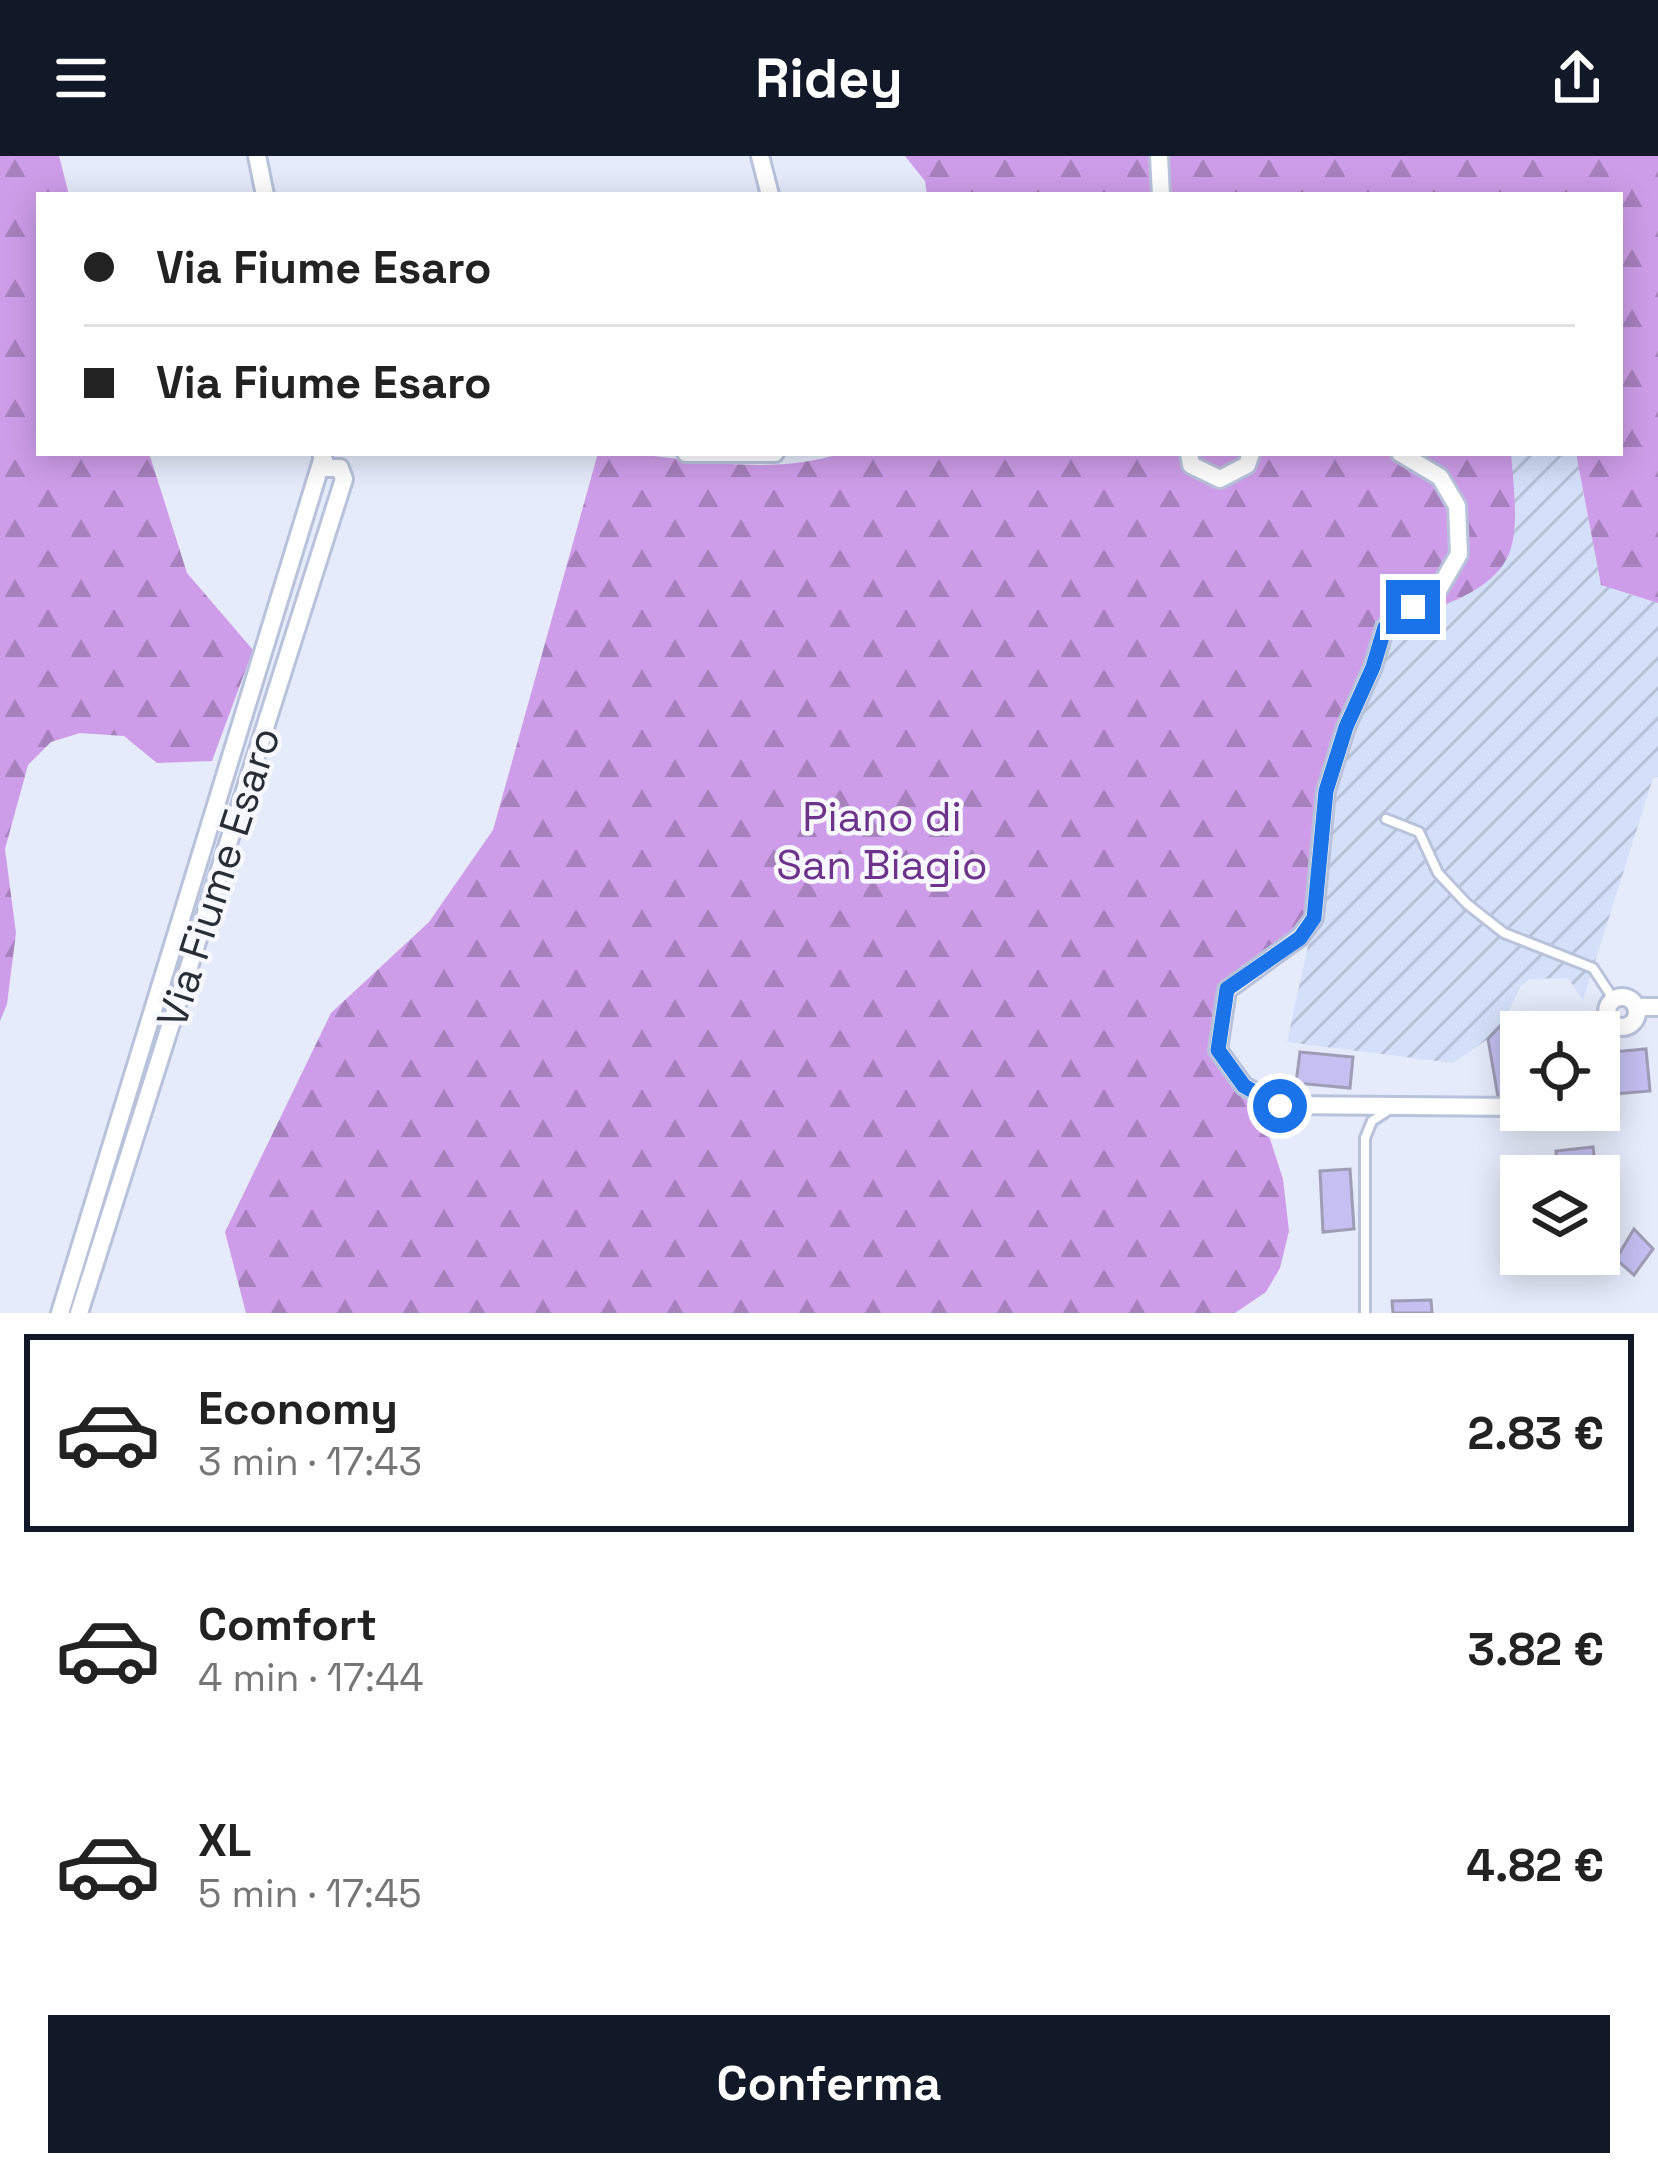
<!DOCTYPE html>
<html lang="it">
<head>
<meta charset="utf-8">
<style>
  :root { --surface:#fff; --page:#f2f2f2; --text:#222; --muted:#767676; --line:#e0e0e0; --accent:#111827 }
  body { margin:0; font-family:"Space Grotesk",sans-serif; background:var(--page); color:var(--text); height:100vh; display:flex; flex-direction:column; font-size:45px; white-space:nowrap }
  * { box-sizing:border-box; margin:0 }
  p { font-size:39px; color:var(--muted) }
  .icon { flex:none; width:66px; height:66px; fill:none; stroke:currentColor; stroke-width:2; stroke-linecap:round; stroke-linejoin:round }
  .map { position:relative; height:1157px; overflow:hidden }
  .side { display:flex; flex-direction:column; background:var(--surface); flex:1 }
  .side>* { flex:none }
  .hud { position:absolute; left:36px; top:36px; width:1587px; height:264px; border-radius:0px; box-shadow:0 6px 30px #0003; display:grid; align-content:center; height:264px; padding:0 48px; background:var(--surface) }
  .fabs { position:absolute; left:1500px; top:855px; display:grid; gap:24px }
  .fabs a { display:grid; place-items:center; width:120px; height:120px; border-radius:0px; background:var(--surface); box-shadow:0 6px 30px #0003; font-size:60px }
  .end { position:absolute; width:54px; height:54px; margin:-27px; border:15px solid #1a73e8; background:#fff; box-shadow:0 0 0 6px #fff }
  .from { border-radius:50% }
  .hud b { display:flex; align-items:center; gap:42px; height:114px; font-size:45px }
  .hud b+b { border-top:3px solid var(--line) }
  .hud i { width:30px; height:30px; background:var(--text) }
  ul { padding:21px 0 0; list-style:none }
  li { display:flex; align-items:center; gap:36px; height:198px; margin:0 24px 18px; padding:0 24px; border:6px solid transparent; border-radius:0px }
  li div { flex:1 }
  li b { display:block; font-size:45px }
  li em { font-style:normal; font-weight:700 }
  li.current { border-color:var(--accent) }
  li>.icon { width:108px; height:108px; stroke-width:1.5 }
  .button { display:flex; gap:24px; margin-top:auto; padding:24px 48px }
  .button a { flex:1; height:138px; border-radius:0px; background:var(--accent); color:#fff; font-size:48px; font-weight:700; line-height:138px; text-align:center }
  header { display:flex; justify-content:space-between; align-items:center; height:156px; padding:0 48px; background:var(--accent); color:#fff; font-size:54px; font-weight:700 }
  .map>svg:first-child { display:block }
  .industrial { fill:url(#industrial-furrows) }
  .forest { fill:url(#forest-firs) }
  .building { fill:#c5bff2; stroke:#9f9cb6; stroke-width:3 }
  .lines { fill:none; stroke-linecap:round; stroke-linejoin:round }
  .service-casing { stroke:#b8c2db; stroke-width:14 }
  .minor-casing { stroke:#b8c2db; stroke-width:22 }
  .service { stroke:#fff; stroke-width:8 }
  .minor { stroke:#fff; stroke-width:16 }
  .route { stroke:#1a73e8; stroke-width:15 }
  .labels { text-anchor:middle; stroke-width:9; stroke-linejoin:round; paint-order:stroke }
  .park-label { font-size:42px; fill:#6d328a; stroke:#f6f8fe }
  .street-label { font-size:42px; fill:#292d36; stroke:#f6f8fe }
</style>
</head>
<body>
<header><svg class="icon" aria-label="menu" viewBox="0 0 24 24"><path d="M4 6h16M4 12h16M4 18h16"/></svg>Ridey<svg class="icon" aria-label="share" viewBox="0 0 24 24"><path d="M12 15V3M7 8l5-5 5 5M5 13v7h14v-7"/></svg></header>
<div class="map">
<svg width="1658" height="1157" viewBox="0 0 1658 1157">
  <defs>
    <pattern id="industrial-furrows" width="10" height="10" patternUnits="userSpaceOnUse" patternTransform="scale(3)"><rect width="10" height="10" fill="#d4dff9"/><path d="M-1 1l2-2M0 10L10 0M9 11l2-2" fill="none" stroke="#b6c0d6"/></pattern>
    <pattern id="forest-firs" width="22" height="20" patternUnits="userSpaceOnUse" patternTransform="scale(3)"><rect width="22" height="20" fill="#ce9de9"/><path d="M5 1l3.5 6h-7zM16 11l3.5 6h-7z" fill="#a780be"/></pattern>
  </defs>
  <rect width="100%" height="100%" fill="#e5ebfb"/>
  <path class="industrial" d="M 1511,297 L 1576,297 L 1601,429 L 1658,447 L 1658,621 L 1653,622 L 1583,844 L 1568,822 L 1530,823 L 1521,830 L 1502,868 L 1488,883 L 1453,907 L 1287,886 L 1314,762 L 1326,635 L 1385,471 L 1513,335 Z"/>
  <g class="forest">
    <path d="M 0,0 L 59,0 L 69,39 L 39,39 L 39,297 L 149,297 L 187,417 L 253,494 L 212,605 L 157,607 L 124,580 L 80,577 L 51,586 L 28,609 L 5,693 L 16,777 L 7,848 L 0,865 Z"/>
    <path d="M 905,0 L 1658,0 L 1658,447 L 1601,429 L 1576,297 L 1620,297 L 1620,39 L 927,39 L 925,25 Z"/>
    <path d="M 598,297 C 684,297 756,324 843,297 L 1511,297 C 1513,325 1519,365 1511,392 C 1497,440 1425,454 1385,471 L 1326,635 L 1314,762 L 1227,834 L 1219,894 L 1244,930 L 1280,949 L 1269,980 L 1283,1023 L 1289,1075 L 1280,1112 L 1266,1136 L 1235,1157 L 246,1157 L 225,1076 L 331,857 L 429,766 L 493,674 Z"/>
  </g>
  <g class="building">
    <path d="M 1553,861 L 1580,870 L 1578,876 L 1547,876 Z"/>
    <path d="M 1502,868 L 1510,874 L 1504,881 L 1509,936 L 1505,942 L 1498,941 L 1488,883 Z"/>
    <path d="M 1646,893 L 1650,935 L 1616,938 L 1614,919 L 1602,921 L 1601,914 L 1613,912 L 1612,896 Z"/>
    <path d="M 1300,896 L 1353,901 L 1350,932 L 1296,927 Z"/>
    <path d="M 1593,991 L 1595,1007 L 1604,1007 L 1605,1027 L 1599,1027 L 1599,1020 L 1567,1020 L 1567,1009 L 1557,1009 L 1556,995 Z"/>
    <path d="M 1350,1013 L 1354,1073 L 1323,1076 L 1320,1015 Z"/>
    <path d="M 1634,1073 L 1653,1093 L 1634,1119 L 1616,1103 Z"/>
    <path d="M 1431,1144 L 1432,1157 L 1393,1157 L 1392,1145 Z"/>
  </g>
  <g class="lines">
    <g class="service-casing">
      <g id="service">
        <path d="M 1386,663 L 1419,676 L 1438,717 L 1467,748 L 1504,777 L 1593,812 L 1614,844"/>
        <path d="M 1365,1157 L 1365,982 L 1372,965 L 1389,954"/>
      </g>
    </g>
    <g class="minor-casing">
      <g id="minor">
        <path d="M 257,0 L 265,39"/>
        <path d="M 760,0 L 770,39"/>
        <path d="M 1159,0 L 1161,39"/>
        <path d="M 686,297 L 775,297"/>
        <path d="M 1189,297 L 1191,309 L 1220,323 L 1247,309 L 1251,297"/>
        <path d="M 1400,297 L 1440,321 L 1457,350 L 1459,398 L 1440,431 L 1385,471 L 1373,511 L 1346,571 L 1326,635 L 1314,762 L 1300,781 L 1227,834 L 1218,894 L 1244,930 L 1280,949 L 1521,951"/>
        <circle cx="1622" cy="856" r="15"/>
        <path d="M 1636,851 L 1658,851"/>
        <path d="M 1599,893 L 1613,868"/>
        <path d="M 60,1157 L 322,304"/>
        <path d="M 79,1157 L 344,323 L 340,312 L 327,312 L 321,297"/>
      </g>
    </g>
    <use href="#service" class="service"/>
    <use href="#minor" class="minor"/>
  </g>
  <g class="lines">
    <path class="route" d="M 1280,950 L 1244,930 L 1218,894 L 1227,833 L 1300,782 L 1314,762 L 1326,635 L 1346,571 L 1373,511 L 1385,471 L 1413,451"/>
  </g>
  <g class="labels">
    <g class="park-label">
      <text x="882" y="675">Piano di<tspan x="882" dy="48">San Biagio</tspan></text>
    </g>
    <g class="street-label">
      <text transform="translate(218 721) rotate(-72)" y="15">Via Fiume Esaro</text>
    </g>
  </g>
</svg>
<div class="fabs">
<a><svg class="icon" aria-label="locate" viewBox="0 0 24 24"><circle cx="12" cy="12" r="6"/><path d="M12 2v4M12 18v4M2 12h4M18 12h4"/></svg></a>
<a><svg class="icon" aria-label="layers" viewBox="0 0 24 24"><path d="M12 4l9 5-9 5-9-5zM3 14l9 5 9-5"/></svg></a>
</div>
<i class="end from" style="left:1280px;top:950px"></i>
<i class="end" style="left:1413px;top:451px"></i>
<div class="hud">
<b><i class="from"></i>Via Fiume Esaro</b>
<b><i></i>Via Fiume Esaro</b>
</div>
</div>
<section class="side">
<ul>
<li class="current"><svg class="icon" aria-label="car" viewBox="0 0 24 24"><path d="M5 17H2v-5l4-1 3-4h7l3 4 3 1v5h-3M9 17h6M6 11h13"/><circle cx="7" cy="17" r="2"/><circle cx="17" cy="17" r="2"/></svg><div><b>Economy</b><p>3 min · 17:43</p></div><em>2.83 €</em></li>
<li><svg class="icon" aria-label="car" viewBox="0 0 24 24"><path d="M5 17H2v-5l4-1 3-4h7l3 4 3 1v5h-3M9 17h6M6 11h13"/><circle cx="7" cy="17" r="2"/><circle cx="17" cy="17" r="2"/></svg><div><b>Comfort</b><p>4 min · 17:44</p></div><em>3.82 €</em></li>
<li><svg class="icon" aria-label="car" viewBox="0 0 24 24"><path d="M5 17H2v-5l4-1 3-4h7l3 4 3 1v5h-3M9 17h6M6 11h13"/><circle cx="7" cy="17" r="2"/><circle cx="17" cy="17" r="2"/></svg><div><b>XL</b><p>5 min · 17:45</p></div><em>4.82 €</em></li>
</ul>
<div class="button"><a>Conferma</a></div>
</section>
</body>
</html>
